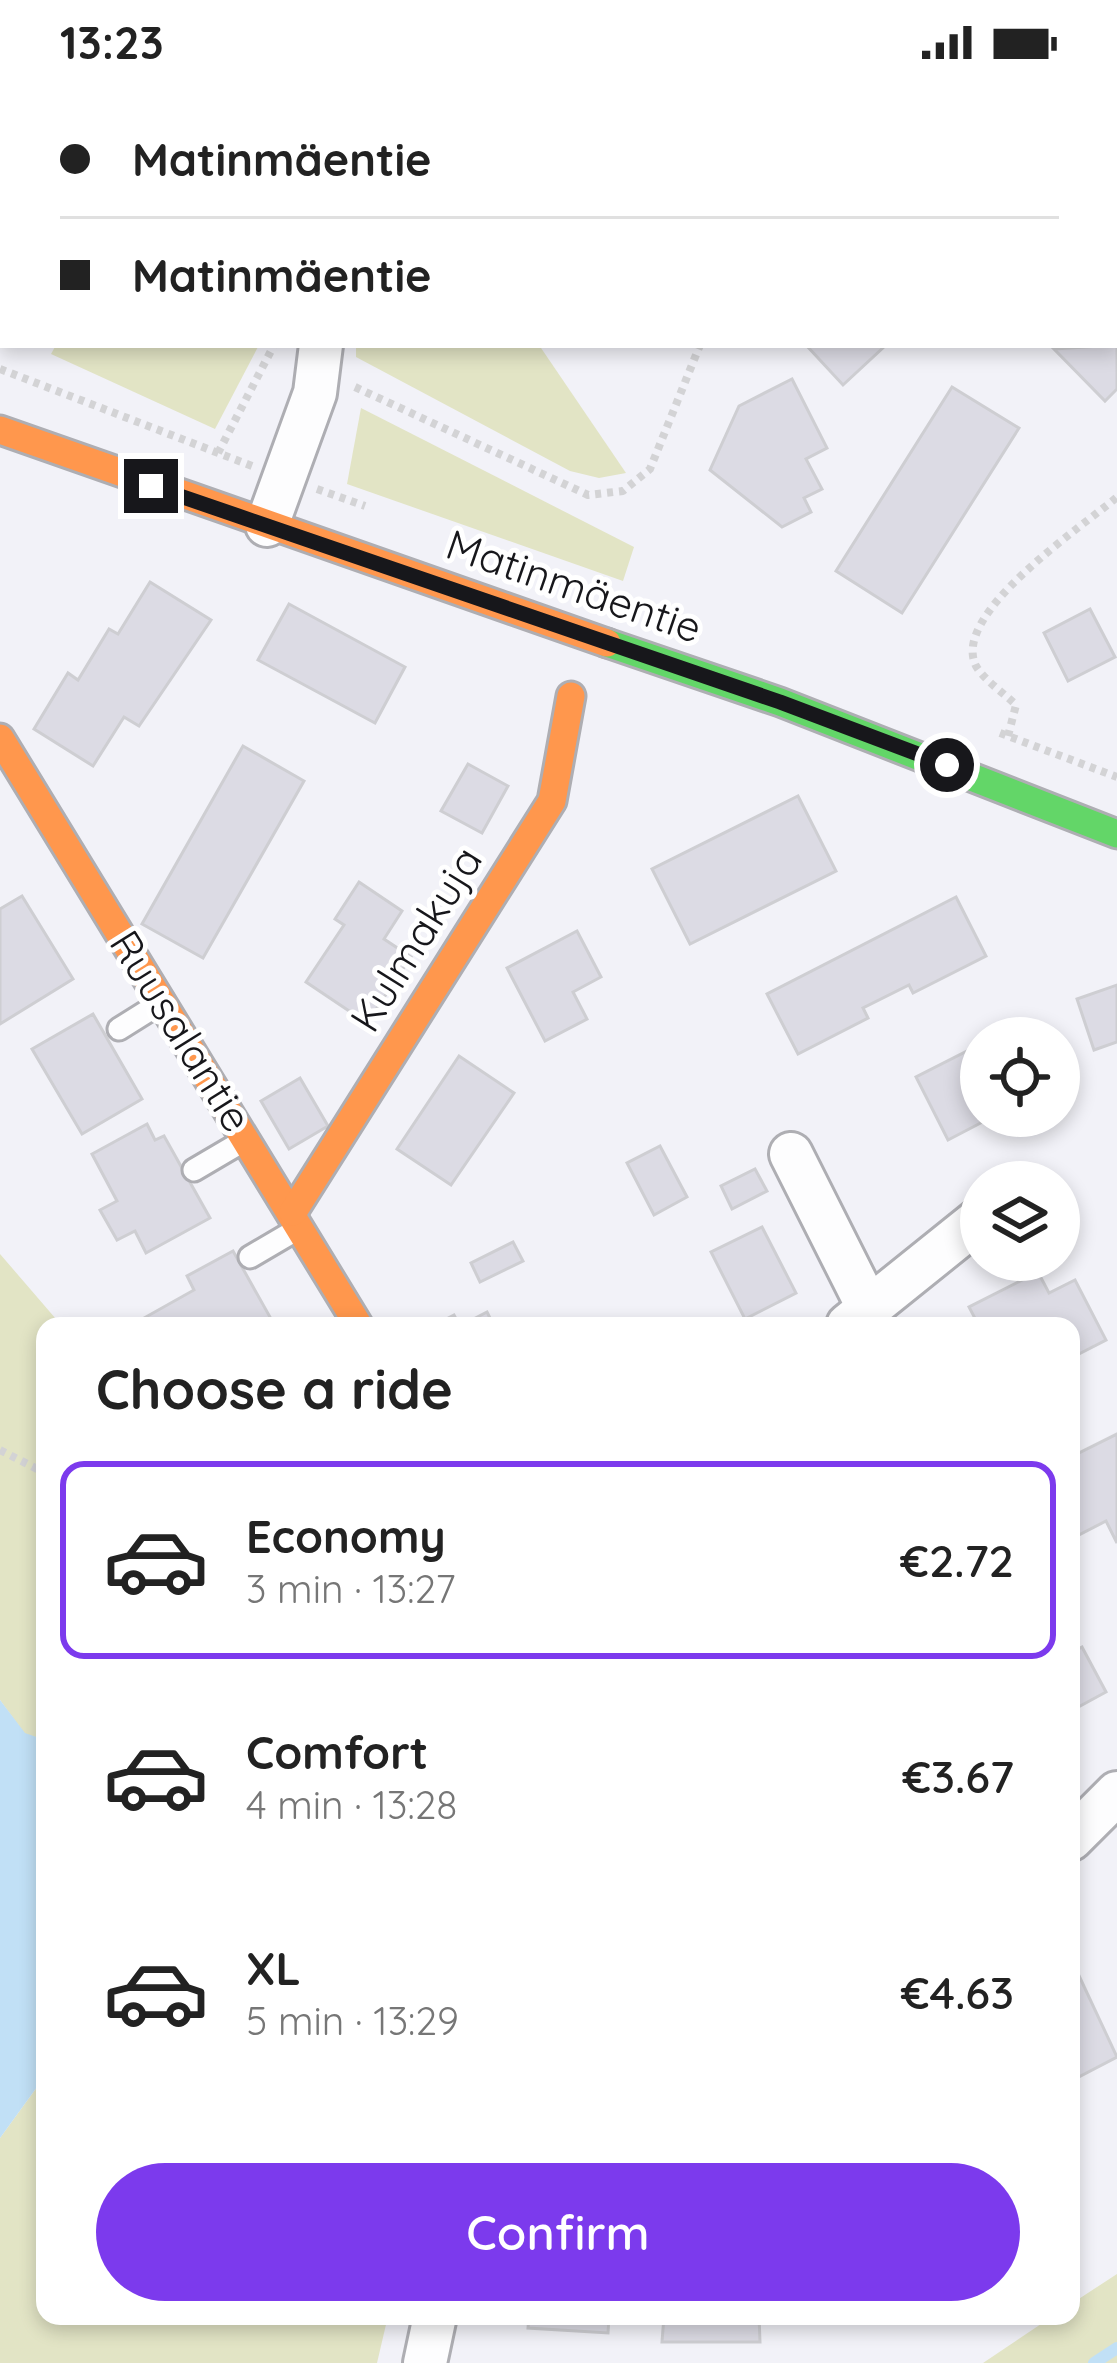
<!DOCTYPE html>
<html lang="en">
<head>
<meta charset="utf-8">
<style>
  :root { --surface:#fff; --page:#f2f2f2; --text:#222; --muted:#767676; --line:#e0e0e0; --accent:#7c3aed }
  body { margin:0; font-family:Quicksand,sans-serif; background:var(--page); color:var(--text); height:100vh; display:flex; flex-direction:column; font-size:45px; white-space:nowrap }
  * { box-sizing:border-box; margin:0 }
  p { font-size:39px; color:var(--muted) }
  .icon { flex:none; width:66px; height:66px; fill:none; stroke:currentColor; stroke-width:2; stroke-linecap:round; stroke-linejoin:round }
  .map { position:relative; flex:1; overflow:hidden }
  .side { position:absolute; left:36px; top:1233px; width:1044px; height:1008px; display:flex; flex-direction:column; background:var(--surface); border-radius:24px; box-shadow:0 6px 18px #0003 }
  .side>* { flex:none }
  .hud { position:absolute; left:0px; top:0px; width:1119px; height:264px; box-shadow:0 6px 18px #0003; display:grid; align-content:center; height:264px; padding:0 60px; background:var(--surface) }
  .tools { position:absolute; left:960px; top:933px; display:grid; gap:24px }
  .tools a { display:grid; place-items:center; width:120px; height:120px; border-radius:50%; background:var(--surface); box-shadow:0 6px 18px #0003; font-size:60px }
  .end { position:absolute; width:54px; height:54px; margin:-27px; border:15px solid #17171b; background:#fff; box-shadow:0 0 0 6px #fff }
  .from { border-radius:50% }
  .hud b { display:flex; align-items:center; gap:42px; height:114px; font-size:45px }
  .hud b+b { border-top:3px solid var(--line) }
  .hud i { width:30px; height:30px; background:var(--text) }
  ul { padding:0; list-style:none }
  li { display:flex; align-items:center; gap:36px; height:198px; margin:0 24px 18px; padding:0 36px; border:6px solid transparent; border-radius:24px }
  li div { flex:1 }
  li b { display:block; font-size:45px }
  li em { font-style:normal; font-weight:600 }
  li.on { border-color:var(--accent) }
  li>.icon { width:108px; height:108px; stroke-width:1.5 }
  h2 { padding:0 60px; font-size:54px; line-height:144px }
  .cta { display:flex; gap:24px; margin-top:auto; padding:24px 60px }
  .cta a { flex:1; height:138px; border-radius:72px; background:var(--accent); color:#fff; font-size:48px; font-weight:600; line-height:138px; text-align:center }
  .status { display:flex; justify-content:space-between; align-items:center; height:84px; padding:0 60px; background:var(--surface); direction:ltr }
  .status svg { height:33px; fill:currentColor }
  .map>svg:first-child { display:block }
  .green { fill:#e2e4c5 }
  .water { fill:#c1e0f6 }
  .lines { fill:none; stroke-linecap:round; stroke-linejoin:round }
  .stream { stroke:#c1e0f6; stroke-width:12 }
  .building { fill:#dcdbe4; stroke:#ceced2; stroke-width:3 }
  .lane-casing { stroke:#aeaeb3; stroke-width:27 }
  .street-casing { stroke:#aeaeb3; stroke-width:48 }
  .fast-casing { stroke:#aeaeb3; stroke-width:33 }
  .slow-casing { stroke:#aeaeb3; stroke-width:33 }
  .path { stroke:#d3d3d5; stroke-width:8; stroke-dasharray:6 6; stroke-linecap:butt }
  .lane { stroke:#fdfdfe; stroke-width:21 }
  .street { stroke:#fdfdfe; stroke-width:42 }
  .fast { stroke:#63d668; stroke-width:27 }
  .slow { stroke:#ff974d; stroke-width:27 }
  .route { stroke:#17171b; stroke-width:15 }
  .labels { text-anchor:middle; stroke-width:10; stroke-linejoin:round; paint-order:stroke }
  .street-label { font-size:42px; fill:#17171b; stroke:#fff }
</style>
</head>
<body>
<div class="status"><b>13:23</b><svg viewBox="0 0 49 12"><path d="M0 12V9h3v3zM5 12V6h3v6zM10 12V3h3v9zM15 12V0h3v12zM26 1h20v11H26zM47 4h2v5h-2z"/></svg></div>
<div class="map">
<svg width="1117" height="2279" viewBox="0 0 1117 2279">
  <rect width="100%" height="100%" fill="#f2f2f8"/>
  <g class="green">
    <path d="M 56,261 L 259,261 L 215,345 L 51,270 Z"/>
    <path d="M 356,261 L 539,261 L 626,389 L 599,394 L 570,387 L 356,273 Z"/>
    <path d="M 361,324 L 634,463 L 623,497 L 347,400 Z"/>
    <path d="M 0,1170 L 62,1242 L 45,1242 L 45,1656 L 25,1650 L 0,1616 Z"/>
    <path d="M 45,1992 L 45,2232 L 388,2232 L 377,2279 L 0,2279 L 0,2054 Z"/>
    <path d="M 1117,2190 L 1117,2279 L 983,2279 L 1053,2232 L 1071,2232 L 1071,2220 Z"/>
  </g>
  <path class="water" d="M 0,1616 L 25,1649 L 45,1656 L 45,1992 L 0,2054 Z"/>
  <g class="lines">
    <path class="stream" d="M 1094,2279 L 1117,2264"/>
  </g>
  <g class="building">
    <path d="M 52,0 L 131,0 L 50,3 Z"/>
    <path d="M 636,0 L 735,0 L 737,3 L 638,3 Z"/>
    <path d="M 965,0 L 1066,0 L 1069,2 L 963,3 Z"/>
    <path d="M 3,79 L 3,185 L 0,183 Z"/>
    <path d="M 1117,202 L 1117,305 L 1105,317 L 1054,265 L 1116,261 Z"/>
    <path d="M 806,261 L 886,261 L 843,301 Z"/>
    <path d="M 792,295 L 827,364 L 806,375 L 822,405 L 804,414 L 811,428 L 782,443 L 710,386 L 739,322 Z"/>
    <path d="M 952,303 L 1019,344 L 902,529 L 836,487 Z"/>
    <path d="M 150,498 L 211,536 L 139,642 L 124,633 L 93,682 L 34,645 L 68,589 L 78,596 L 109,545 L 118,550 Z"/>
    <path d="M 289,520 L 405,583 L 375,639 L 258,576 Z"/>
    <path d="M 1090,525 L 1115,573 L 1068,597 L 1044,549 Z"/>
    <path d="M 243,662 L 304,697 L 203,874 L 142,840 Z"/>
    <path d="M 468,680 L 508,702 L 482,749 L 441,727 Z"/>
    <path d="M 798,712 L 836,787 L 690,860 L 652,785 Z"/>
    <path d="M 359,798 L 402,827 L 384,855 L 411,873 L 367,939 L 306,898 L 344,841 L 335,835 Z"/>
    <path d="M 22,812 L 73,895 L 0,940 L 0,825 Z"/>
    <path d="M 956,813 L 986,872 L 913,909 L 909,901 L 863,924 L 868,934 L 798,970 L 767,910 Z"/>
    <path d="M 577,847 L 601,893 L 573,908 L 587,935 L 545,957 L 507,884 Z"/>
    <path d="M 1117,901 L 1117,958 L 1094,966 L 1077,915 Z"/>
    <path d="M 93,930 L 142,1015 L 82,1050 L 32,965 Z"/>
    <path d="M 979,961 L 981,1032 L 994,1032 L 948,1056 L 916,993 Z"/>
    <path d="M 459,972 L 514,1009 L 451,1101 L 397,1065 Z"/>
    <path d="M 300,994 L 328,1042 L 289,1065 L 261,1017 Z"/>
    <path d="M 147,1040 L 155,1056 L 164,1052 L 210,1134 L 146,1169 L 135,1147 L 117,1156 L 100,1126 L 117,1117 L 92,1070 Z"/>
    <path d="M 660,1062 L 687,1113 L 654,1131 L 627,1079 Z"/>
    <path d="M 755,1085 L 767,1107 L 732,1125 L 721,1102 Z"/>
    <path d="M 762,1143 L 796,1209 L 745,1235 L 711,1168 Z"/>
    <path d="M 513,1158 L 523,1177 L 480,1198 L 471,1179 Z"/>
    <path d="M 233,1167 L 275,1242 L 148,1242 L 144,1234 L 194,1206 L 187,1192 Z"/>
    <path d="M 1038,1188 L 1049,1209 L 1075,1196 L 1106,1256 L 1075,1272 L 1071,1242 L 979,1242 L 969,1223 Z"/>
    <path d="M 487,1228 L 494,1242 L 433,1242 L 454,1231 L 460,1242 Z"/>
    <path d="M 1117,1350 L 1117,1459 L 1106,1437 L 1071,1455 L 1071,1373 Z"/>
    <path d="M 1082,1563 L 1106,1608 L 1071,1627 L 1071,1569 Z"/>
    <path d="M 1074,1881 L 1117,1973 L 1071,1997 L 1071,1882 Z"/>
    <path d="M 529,2232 L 609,2232 L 608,2249 L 528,2244 Z"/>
    <path d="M 664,2232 L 759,2232 L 760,2258 L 662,2258 Z"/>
  </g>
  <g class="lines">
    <g class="lane-casing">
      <g id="lane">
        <path d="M 119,945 L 159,920"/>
        <path d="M 194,1086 L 245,1056"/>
        <path d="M 250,1173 L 296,1146"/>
      </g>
    </g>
    <g class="street-casing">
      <g id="street">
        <path d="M 330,3 L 330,0"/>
        <path d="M 815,3 L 816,0"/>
        <path d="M 267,441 L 315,309 L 321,261"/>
        <path d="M 791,1070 L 869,1225"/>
        <path d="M 848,1241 L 981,1134"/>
        <path d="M 1071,1755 L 1117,1709"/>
        <path d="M 425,2279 L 435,2232"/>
      </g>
    </g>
    <g class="fast-casing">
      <path id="fast" d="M 607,559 L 780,618 L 1117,750"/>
    </g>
    <g class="slow-casing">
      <g id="slow">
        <path d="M 0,346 L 607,559"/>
        <path d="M 0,654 L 359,1242"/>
        <path d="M 293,1128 L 552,717 L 571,612"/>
      </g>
    </g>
    <g class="path">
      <path d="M 0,285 L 252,382"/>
      <path d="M 355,303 L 588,411 L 623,407 L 650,385 L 700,261"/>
      <path d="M 218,369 L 274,261"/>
      <path d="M 317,405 L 365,422"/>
      <path d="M 1000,649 L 1117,693"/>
      <path d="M 1008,652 L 1016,621 C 1005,610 984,596 976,582 C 950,530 1081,444 1117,413"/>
      <path d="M 0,1366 L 45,1389"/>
    </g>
    <use href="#lane" class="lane"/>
    <use href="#street" class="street"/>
    <use href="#fast" class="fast"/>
    <use href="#slow" class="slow"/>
  </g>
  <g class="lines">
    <path class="route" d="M 151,402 L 780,618 L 947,681"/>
  </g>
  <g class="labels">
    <g class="street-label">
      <text transform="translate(574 502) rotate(19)" y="15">Matinmäentie</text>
      <text transform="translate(416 855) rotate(-58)" y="15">Kulmakuja</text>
      <text transform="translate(181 947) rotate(58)" y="15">Ruusalantie</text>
    </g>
  </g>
</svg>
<div class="tools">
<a><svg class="icon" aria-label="locate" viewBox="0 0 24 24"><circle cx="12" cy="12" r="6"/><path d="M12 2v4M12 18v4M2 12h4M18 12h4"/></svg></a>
<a><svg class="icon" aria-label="layers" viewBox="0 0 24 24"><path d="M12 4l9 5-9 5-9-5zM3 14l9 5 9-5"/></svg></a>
</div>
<i class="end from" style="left:947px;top:681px"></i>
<i class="end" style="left:151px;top:402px"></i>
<div class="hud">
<b><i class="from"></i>Matinmäentie</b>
<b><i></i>Matinmäentie</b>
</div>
<section class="side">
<h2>Choose a ride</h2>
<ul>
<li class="on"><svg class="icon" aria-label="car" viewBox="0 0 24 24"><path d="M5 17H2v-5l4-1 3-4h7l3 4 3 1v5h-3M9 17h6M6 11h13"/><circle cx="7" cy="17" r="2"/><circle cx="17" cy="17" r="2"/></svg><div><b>Economy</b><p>3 min · 13:27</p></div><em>€2.72</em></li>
<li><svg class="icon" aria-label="car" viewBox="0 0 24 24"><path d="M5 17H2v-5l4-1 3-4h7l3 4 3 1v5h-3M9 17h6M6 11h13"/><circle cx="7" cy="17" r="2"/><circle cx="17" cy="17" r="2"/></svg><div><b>Comfort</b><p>4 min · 13:28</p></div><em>€3.67</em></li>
<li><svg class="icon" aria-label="car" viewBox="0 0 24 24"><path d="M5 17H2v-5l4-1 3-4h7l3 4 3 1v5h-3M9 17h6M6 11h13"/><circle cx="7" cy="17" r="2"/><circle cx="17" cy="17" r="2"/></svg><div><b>XL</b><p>5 min · 13:29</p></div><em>€4.63</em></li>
</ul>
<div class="cta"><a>Confirm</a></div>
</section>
</div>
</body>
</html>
